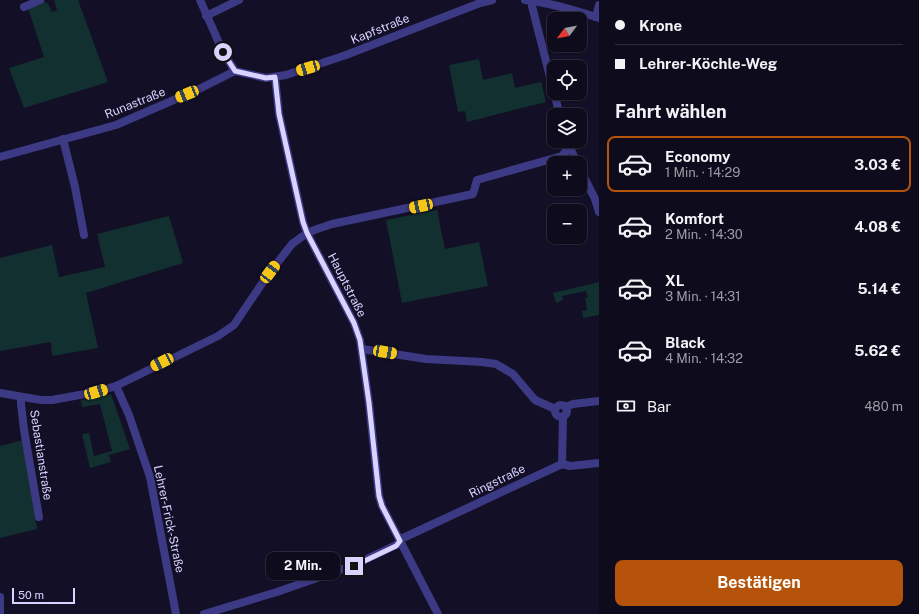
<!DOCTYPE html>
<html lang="de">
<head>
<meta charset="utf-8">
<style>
  :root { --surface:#0e0b1c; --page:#171425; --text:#f1f3f6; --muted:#9b9ba3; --line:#2e2b3b; --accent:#b45309 }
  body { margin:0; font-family:"Public Sans",sans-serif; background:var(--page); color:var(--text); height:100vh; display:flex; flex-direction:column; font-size:15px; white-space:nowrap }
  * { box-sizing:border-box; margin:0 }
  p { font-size:13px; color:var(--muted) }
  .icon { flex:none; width:22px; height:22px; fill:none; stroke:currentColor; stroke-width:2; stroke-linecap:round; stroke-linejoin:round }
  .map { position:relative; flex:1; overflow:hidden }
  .side { display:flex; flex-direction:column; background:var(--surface); width:320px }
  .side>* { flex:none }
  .guide { display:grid; align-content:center; height:88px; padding:0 16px; background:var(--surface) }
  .needle { width:26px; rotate:238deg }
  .buttons { position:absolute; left:547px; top:12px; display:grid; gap:8px }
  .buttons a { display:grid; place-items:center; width:40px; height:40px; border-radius:8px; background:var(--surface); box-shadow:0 1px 3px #0004,0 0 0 1px var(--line); font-size:20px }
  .scale { position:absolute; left:12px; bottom:10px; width:63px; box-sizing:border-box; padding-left:4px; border:2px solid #d9d4ff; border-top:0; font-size:11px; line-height:14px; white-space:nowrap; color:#d9d4ff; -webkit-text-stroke:3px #130f26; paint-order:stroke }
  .end { position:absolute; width:18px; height:18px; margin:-9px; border:5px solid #d9d4ff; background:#111; box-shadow:0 0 0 2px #111 }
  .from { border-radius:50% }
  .bubble { position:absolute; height:28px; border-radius:8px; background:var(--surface); box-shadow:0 1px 3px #0004,0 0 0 1px var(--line); font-size:13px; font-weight:700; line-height:28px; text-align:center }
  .car { position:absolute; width:12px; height:24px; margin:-12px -6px; border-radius:5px; box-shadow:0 0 3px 1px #0007; background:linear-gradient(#f5c518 24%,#345 0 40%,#f5c518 0 76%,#345 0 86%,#f5c518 0) }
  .guide b { display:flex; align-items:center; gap:14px; height:38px; font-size:15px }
  .guide b+b { border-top:1px solid var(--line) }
  .guide i { width:10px; height:10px; background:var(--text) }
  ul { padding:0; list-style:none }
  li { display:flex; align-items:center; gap:12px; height:56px; margin:0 8px 6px; padding:0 8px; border:2px solid transparent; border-radius:8px }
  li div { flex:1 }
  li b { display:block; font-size:15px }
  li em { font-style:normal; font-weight:700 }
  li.current { border-color:var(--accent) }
  li>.icon { width:36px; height:36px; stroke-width:1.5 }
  h2 { padding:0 16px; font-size:18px; line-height:48px }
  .pay { display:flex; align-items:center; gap:10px; height:44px; padding:0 16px; font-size:15px }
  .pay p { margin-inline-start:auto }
  .primary-button { display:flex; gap:8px; margin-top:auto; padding:8px 16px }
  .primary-button a { flex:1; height:46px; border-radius:8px; background:var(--accent); color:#fff; font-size:16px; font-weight:700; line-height:46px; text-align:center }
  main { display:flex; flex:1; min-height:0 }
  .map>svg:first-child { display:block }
  .green { fill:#12302f }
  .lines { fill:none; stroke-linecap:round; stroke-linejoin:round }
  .street { stroke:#3d3a85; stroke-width:8 }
  .route { stroke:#d9d4ff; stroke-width:5 }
  .labels { text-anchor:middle; stroke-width:3; stroke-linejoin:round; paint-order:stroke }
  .street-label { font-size:12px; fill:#d9d4ff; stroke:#130f26 }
</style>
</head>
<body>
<main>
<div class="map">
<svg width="599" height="614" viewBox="0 0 599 614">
  <rect width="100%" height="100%" fill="#130f26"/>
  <g class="green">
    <path d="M 54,0 L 78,0 L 108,82 L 24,108 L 9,68 L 44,57 L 28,8 L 44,1 L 48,4 L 52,12 L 57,10 Z"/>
    <path d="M 479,59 L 483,80 L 512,73 L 515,88 L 541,82 L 546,102 L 467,122 L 465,111 L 458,112 L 449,65 Z"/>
    <path d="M 437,210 L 445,249 L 479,242 L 488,286 L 402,303 L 386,220 Z"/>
    <path d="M 169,216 L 183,263 L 86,293 L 98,348 L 52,356 L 51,342 L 0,351 L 0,258 L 52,245 L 59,277 L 105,267 L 97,234 Z"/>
    <path d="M 599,282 L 599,315 L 583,318 L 582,311 L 587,310 L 585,298 L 588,297 L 586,291 L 562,296 L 563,300 L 556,303 L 553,293 Z"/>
    <path d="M 111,394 L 130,449 L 109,455 L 111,462 L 90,468 L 82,434 L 89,433 L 94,456 L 112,451 L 100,404 L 82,407 L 81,400 Z"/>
    <path d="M 23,440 L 37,529 L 0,538 L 0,446 Z"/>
  </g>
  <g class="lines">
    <g class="street">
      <path d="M 200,0 L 223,52 L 235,71 L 266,78 L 286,75 L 346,55 L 480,3 L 492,0"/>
      <path d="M 525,0 C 551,3 574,10 599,18"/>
      <path d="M 532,1 L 532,6 L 554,93"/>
      <path d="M 24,7 L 40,0"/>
      <path d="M 206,16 L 239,0"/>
      <path d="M 596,17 L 599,5"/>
      <path d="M 275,77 L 279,114 L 303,222 L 307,233 L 354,323 L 360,340 L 369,403 L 379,496 L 382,506 L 438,614"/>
      <path d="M 554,93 L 560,115"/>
      <path d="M 63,139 L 75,187 L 84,235"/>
      <path d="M 567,141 L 577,163"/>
      <path d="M 0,157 L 116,125 L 199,89 L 235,71"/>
      <path d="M 580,169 L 595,199 L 599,212"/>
      <path d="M 362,349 L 426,359 L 482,362 L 496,364 L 513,374 L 535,400 L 555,409"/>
      <path d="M 116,386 L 129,415 L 150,477 L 176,614"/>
      <path d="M 0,393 L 41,400 L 52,400 L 96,392 L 116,386 L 218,336 L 234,325 L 267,276 L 292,244 L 307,233 L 317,229 L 332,224 L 473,194 L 477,180 L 562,156 L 569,147"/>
      <path d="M 21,397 L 21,404 L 24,430 L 39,517"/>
      <circle cx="561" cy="411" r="6"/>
      <path d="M 565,407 L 573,404 L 599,401"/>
      <path d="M 562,464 L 563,416"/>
      <path d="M 562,464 L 570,466 L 599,463"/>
      <path d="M 0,597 L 0,614"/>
      <path d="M 204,614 L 277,592 L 354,565 L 396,545 L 403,538 L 562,464"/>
    </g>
  </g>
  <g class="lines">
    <path class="route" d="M 223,52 L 235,71 L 266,78 L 275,77 L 279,114 L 303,222 L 307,233 L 354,323 L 360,340 L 369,403 L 379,496 L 382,506 L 400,541 L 396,546 L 354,566"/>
  </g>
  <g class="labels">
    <g class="street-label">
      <text transform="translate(380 29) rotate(-22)" y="4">Kapfstraße</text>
      <text transform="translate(135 103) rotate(-22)" y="4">Runastraße</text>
      <text transform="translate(347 285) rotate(63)" y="4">Hauptstraße</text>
      <text transform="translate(41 455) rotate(81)" y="4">Sebastianstraße</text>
      <text transform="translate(497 481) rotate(-26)" y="4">Ringstraße</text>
      <text transform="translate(169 519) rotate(78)" y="4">Lehrer-Frick-Straße</text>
    </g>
  </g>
</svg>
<div class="buttons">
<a><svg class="needle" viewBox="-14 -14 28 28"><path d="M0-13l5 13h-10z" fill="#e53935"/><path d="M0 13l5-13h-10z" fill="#9b9ba3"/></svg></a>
<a><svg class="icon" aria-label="locate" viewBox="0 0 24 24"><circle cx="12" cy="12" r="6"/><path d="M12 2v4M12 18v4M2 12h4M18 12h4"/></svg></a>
<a><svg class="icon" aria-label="layers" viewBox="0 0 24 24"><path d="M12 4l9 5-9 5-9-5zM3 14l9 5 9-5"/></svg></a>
<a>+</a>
<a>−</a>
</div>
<div class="scale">50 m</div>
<i class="end from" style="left:223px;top:52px"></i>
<i class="end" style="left:354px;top:566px"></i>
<div class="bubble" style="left:266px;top:552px;width:74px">2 Min.</div>
<i class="car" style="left:308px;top:68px;rotate:254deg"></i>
<i class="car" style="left:187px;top:94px;rotate:248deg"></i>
<i class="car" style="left:421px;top:206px;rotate:258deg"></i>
<i class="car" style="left:270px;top:272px;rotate:37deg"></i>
<i class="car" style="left:385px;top:352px;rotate:100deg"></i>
<i class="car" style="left:162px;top:362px;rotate:244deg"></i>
<i class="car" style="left:96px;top:392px;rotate:74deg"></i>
</div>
<section class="side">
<div class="guide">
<b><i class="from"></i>Krone</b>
<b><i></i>Lehrer-Köchle-Weg</b>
</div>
<h2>Fahrt wählen</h2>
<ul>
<li class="current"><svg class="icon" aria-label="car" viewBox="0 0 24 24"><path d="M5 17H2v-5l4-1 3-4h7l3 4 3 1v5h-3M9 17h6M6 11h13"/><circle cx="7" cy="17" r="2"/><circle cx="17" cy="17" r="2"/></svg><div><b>Economy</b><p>1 Min. · 14:29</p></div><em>3.03 €</em></li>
<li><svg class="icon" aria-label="car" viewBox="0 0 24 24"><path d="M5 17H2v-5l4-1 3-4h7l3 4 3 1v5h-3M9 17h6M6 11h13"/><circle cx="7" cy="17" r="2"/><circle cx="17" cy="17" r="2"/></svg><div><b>Komfort</b><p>2 Min. · 14:30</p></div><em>4.08 €</em></li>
<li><svg class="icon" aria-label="car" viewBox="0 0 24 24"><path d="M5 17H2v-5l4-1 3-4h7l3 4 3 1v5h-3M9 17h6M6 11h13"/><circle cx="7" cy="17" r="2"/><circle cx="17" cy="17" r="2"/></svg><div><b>XL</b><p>3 Min. · 14:31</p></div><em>5.14 €</em></li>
<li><svg class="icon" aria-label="car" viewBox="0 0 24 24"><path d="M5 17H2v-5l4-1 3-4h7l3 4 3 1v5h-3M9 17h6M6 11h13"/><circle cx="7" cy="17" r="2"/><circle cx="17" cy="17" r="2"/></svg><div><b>Black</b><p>4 Min. · 14:32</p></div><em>5.62 €</em></li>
</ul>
<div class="pay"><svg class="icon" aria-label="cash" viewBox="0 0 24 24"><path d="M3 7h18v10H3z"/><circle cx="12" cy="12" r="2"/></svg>Bar<p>480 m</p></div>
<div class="primary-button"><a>Bestätigen</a></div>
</section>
</main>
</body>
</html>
